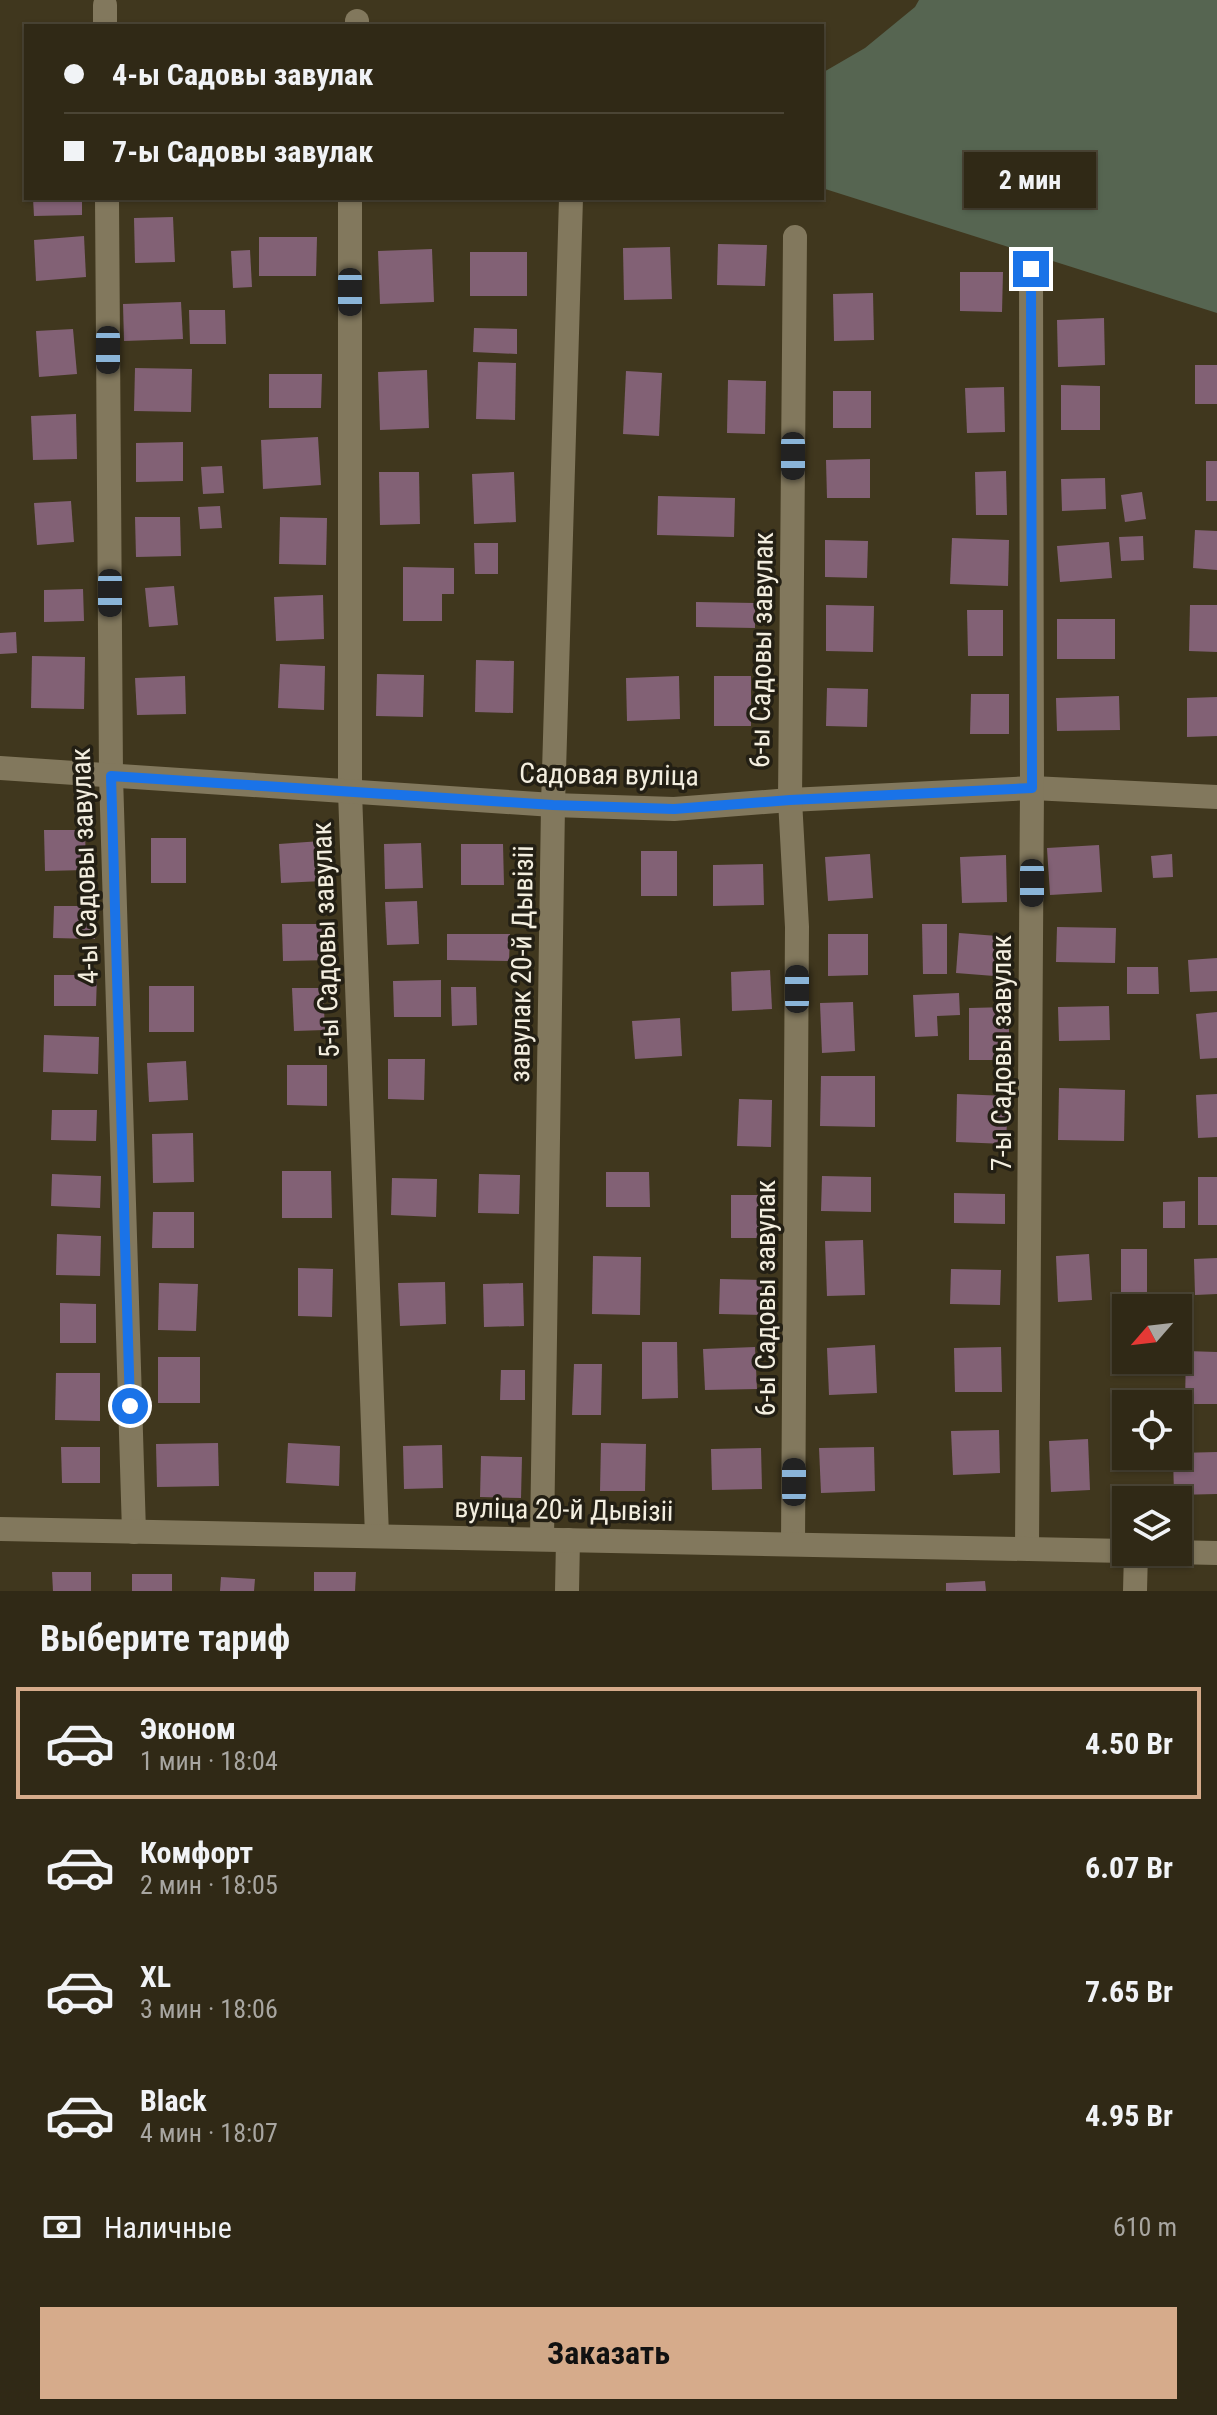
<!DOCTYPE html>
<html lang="ru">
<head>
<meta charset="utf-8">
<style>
  :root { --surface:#302916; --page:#38311f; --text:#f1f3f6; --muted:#a8a6a1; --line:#4b4535; --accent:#d6ab8b }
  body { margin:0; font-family:"Roboto Condensed",sans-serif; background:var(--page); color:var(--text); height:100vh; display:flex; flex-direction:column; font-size:30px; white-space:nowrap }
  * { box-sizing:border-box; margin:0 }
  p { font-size:26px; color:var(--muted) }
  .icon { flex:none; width:44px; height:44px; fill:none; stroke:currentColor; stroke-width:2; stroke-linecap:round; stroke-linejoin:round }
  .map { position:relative; height:1591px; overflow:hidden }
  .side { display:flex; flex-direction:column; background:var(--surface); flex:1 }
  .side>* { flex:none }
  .hud { position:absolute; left:24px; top:24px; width:800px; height:176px; border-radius:0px; box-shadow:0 2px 6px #0004,0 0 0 2px var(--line); display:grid; align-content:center; height:176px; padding:0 40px; background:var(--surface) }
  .needle { width:52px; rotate:242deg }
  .fabs { position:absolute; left:1112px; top:1294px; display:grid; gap:16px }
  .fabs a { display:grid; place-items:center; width:80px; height:80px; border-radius:0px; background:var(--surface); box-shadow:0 2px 6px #0004,0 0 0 2px var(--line); font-size:40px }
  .end { position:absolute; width:36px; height:36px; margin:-18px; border:10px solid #1a73e8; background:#fff; box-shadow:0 0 0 4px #fff }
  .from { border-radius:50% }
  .bubble { position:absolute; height:56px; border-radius:0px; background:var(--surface); box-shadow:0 2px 6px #0004,0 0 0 2px var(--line); font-size:26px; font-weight:700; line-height:56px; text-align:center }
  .car { position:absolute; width:24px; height:48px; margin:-24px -12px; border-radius:10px; box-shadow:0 0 6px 2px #0007; background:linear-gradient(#222 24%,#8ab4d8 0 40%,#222 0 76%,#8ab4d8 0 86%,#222 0) }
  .hud b { display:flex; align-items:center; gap:28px; height:76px; font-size:30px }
  .hud b+b { border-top:2px solid var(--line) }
  .hud i { width:20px; height:20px; background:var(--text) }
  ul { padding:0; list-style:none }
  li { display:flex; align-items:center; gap:24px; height:112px; margin:0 16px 12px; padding:0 24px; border:4px solid transparent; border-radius:0px }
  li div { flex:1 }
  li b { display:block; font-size:30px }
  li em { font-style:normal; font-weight:700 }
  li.on { border-color:var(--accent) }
  li>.icon { width:72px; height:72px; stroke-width:1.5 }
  h2 { padding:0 40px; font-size:36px; line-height:96px }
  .pay { display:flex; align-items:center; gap:20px; height:88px; padding:0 40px; font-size:30px }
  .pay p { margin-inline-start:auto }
  .action { display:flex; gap:16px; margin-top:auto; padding:16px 40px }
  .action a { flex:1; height:92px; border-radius:0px; background:var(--accent); color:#111; font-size:32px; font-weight:700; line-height:92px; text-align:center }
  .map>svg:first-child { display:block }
  .green { fill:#566551 }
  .building { fill:#826175 }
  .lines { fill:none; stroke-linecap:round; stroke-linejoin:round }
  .street { stroke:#82785d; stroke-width:24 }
  .secondary { stroke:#82785d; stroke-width:24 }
  .route { stroke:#1a73e8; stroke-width:10 }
  .labels { text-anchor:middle; stroke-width:7; stroke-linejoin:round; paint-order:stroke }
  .street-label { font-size:28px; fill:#f3eedf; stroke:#231f14 }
</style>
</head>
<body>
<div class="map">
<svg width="1217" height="1591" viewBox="0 0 1217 1591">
  <rect width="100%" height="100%" fill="#40371e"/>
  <path class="green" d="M 919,0 L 1217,0 L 1217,313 L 822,188 L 822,73 L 865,48 L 915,7 Z"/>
  <g class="building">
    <path d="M 33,198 L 82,198 L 82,215 L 34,216 Z"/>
    <path d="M 173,217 L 175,262 L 135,263 L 134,218 Z"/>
    <path d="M 84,236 L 86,277 L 36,281 L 34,240 Z"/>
    <path d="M 259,237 L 317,237 L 316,276 L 259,276 Z"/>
    <path d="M 718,244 L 767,245 L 765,286 L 717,285 Z"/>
    <path d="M 670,247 L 672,299 L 624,300 L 623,248 Z"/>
    <path d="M 432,249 L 434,302 L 380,304 L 378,251 Z"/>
    <path d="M 250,250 L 252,287 L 233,288 L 231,251 Z"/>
    <rect x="470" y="252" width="57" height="44"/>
    <path d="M 960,272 L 1003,272 L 1002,312 L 960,311 Z"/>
    <path d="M 873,293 L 874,340 L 834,341 L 833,294 Z"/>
    <path d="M 181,302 L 183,339 L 124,341 L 123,304 Z"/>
    <path d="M 189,310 L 225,310 L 226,344 L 190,344 Z"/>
    <path d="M 1104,318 L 1105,365 L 1058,367 L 1057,320 Z"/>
    <path d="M 474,328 L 517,329 L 517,354 L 473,352 Z"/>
    <path d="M 73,329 L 77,374 L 39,377 L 36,331 Z"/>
    <path d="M 478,362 L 516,363 L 515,420 L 476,419 Z"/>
    <rect x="1195" y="365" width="22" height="39"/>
    <path d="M 135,368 L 192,369 L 191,412 L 134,411 Z"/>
    <path d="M 427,370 L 429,428 L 380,430 L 378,372 Z"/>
    <path d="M 626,371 L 662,373 L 659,436 L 623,434 Z"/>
    <path d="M 269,374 L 322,374 L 321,408 L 269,408 Z"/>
    <path d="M 728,380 L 766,381 L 765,434 L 727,433 Z"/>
    <path d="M 1061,385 L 1100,386 L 1100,430 L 1061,430 Z"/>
    <path d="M 1004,387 L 1005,432 L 967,433 L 965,388 Z"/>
    <rect x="833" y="391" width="38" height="37"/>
    <path d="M 76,414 L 77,459 L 33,460 L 31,416 Z"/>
    <path d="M 318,437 L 321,485 L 263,489 L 261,440 Z"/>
    <path d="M 183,442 L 183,481 L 136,482 L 136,443 Z"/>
    <path d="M 870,459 L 870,498 L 827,498 L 826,460 Z"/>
    <rect x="1206" y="461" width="11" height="40"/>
    <path d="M 222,466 L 224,493 L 203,494 L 201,467 Z"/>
    <path d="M 1006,471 L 1007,515 L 976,515 L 975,472 Z"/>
    <path d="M 379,472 L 419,472 L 420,524 L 380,525 Z"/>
    <path d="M 514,472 L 516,522 L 474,524 L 472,474 Z"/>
    <path d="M 1105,478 L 1106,509 L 1062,511 L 1061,479 Z"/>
    <path d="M 1142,492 L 1146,519 L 1125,522 L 1121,495 Z"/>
    <path d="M 658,496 L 735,498 L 734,537 L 657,535 Z"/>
    <path d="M 71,501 L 74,542 L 37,545 L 34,503 Z"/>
    <path d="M 220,506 L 222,528 L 200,529 L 198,507 Z"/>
    <path d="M 135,517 L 180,517 L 181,556 L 136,557 Z"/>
    <path d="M 280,517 L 327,518 L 326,565 L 279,564 Z"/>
    <path d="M 1195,530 L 1217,531 L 1217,570 L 1193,568 Z"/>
    <path d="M 1143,536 L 1144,560 L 1121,561 L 1119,537 Z"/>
    <path d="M 952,538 L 1009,540 L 1008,586 L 950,584 Z"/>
    <path d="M 825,540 L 868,541 L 867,578 L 825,577 Z"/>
    <path d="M 1109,542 L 1112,578 L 1060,582 L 1057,546 Z"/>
    <path d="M 474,543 L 498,543 L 498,574 L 475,574 Z"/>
    <path d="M 403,567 L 454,568 L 454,594 L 442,594 L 442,621 L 403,621 Z"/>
    <path d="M 174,586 L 178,625 L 149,627 L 145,588 Z"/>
    <path d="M 83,589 L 84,621 L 44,622 L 44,590 Z"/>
    <path d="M 323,595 L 324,639 L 276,641 L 274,597 Z"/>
    <path d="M 696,602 L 755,603 L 755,628 L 696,627 Z"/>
    <path d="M 826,605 L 874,606 L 873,652 L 826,651 Z"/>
    <path d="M 1190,605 L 1217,605 L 1217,652 L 1189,651 Z"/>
    <path d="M 967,610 L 1003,610 L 1003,656 L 968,656 Z"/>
    <rect x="1057" y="619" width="58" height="40"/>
    <path d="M 16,632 L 17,653 L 0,654 L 0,633 Z"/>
    <path d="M 32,656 L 85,657 L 84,709 L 31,708 Z"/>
    <path d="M 476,660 L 514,661 L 513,713 L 475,712 Z"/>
    <path d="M 280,664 L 325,666 L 324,710 L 278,708 Z"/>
    <path d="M 377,674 L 424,675 L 423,717 L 376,716 Z"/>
    <path d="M 185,676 L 186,714 L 137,715 L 135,678 Z"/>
    <path d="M 679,676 L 680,719 L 627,721 L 626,678 Z"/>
    <rect x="714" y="676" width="37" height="50"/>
    <path d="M 827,688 L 868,689 L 867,727 L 826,726 Z"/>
    <path d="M 971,694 L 1009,694 L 1009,734 L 970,734 Z"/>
    <path d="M 1119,696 L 1120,730 L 1057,731 L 1056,698 Z"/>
    <path d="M 1217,697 L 1217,736 L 1187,737 L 1187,698 Z"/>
    <path d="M 44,830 L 85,830 L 86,870 L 45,871 Z"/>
    <rect x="151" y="838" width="35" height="45"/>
    <path d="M 321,841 L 323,881 L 281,883 L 279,844 Z"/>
    <path d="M 421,843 L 423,888 L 385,889 L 384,844 Z"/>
    <path d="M 461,844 L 503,844 L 504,885 L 461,885 Z"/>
    <path d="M 1099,845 L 1102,892 L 1050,895 L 1047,848 Z"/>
    <rect x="641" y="851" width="36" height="45"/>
    <path d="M 870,854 L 873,898 L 828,901 L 825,857 Z"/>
    <path d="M 1172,854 L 1173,877 L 1153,878 L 1151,856 Z"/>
    <path d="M 1006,855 L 1007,902 L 962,903 L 960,857 Z"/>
    <path d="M 763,864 L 764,905 L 713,906 L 713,865 Z"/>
    <path d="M 417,901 L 419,944 L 387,945 L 385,902 Z"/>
    <path d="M 54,906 L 95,906 L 95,939 L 53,938 Z"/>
    <path d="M 282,924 L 333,924 L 334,960 L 283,961 Z"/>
    <path d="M 922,924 L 947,924 L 947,974 L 923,974 Z"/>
    <path d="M 1057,927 L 1116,928 L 1115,963 L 1056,962 Z"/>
    <path d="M 959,933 L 1010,937 L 1007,977 L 956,973 Z"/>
    <path d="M 447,934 L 510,934 L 509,961 L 447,960 Z"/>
    <path d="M 828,934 L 868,934 L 868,975 L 828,976 Z"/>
    <path d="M 1217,958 L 1217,991 L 1190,992 L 1188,960 Z"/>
    <path d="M 1127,967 L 1158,967 L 1159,994 L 1127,994 Z"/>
    <path d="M 770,970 L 772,1009 L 732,1011 L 731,972 Z"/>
    <path d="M 54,975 L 97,975 L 96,1006 L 54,1006 Z"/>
    <path d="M 441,980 L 441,1017 L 394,1017 L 393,981 Z"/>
    <rect x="149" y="986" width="45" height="46"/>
    <path d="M 451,987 L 476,987 L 477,1025 L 452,1026 Z"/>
    <path d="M 292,988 L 323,988 L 325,1030 L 294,1031 Z"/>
    <path d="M 959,993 L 960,1015 L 937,1016 L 938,1036 L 915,1037 L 913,995 Z"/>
    <path d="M 853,1002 L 855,1051 L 822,1053 L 820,1003 Z"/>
    <path d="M 1109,1006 L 1110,1040 L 1059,1041 L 1058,1007 Z"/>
    <path d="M 1009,1007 L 1009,1060 L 969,1060 L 969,1008 Z"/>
    <path d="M 1217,1012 L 1217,1058 L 1200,1059 L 1196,1014 Z"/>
    <path d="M 680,1018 L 682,1056 L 635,1059 L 632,1021 Z"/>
    <path d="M 44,1035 L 99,1037 L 98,1074 L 43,1072 Z"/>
    <path d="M 388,1059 L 425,1059 L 424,1100 L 388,1099 Z"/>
    <path d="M 186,1061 L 188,1100 L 149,1102 L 147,1063 Z"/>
    <path d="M 287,1065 L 327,1065 L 327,1106 L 287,1105 Z"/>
    <path d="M 821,1076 L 875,1076 L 875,1127 L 820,1126 Z"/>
    <path d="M 1059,1088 L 1125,1090 L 1124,1141 L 1058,1140 Z"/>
    <path d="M 957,1094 L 1008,1096 L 1006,1144 L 956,1142 Z"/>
    <path d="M 1217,1094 L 1217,1137 L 1198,1138 L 1196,1095 Z"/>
    <path d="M 739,1099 L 772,1100 L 771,1147 L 737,1146 Z"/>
    <path d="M 52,1110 L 97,1110 L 96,1141 L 51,1140 Z"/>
    <path d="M 193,1133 L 194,1182 L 153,1183 L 152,1134 Z"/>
    <path d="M 282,1171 L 331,1171 L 332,1218 L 282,1218 Z"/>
    <path d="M 606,1172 L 649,1172 L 650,1207 L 606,1207 Z"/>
    <path d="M 52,1174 L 101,1176 L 100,1208 L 51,1206 Z"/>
    <path d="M 479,1174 L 520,1175 L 519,1214 L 478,1213 Z"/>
    <path d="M 822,1176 L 871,1177 L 871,1212 L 821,1211 Z"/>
    <rect x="1198" y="1177" width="19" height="48"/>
    <path d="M 392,1178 L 437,1179 L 436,1217 L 391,1215 Z"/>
    <path d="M 954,1193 L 1005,1194 L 1005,1224 L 954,1223 Z"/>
    <path d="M 731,1195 L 773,1195 L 772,1238 L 731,1238 Z"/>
    <path d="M 1185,1201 L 1185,1228 L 1163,1228 L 1163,1202 Z"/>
    <path d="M 153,1212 L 194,1212 L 194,1248 L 152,1248 Z"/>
    <path d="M 57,1234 L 101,1236 L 100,1276 L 56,1275 Z"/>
    <path d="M 863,1240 L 865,1295 L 827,1296 L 825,1241 Z"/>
    <rect x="1121" y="1249" width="26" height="43"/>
    <path d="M 1089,1254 L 1092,1300 L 1058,1302 L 1056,1256 Z"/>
    <path d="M 593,1256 L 641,1257 L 640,1315 L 592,1314 Z"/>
    <path d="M 1217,1258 L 1217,1294 L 1195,1295 L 1194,1259 Z"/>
    <path d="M 298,1268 L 333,1269 L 332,1317 L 298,1316 Z"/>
    <path d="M 951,1269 L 1001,1270 L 1000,1305 L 950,1304 Z"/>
    <path d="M 720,1279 L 766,1280 L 765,1315 L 719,1314 Z"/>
    <path d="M 445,1282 L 446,1324 L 400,1326 L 398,1283 Z"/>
    <path d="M 159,1283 L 198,1284 L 196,1331 L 158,1330 Z"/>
    <path d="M 523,1283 L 524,1326 L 484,1327 L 483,1284 Z"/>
    <path d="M 60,1303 L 96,1304 L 96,1343 L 60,1343 Z"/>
    <path d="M 1143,1303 L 1143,1308 L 1126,1308 L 1126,1327 L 1122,1327 L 1122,1304 Z"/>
    <path d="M 642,1342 L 677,1342 L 678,1398 L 642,1399 Z"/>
    <path d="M 875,1345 L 877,1393 L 829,1395 L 827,1348 Z"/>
    <path d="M 755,1347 L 757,1389 L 705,1390 L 703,1349 Z"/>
    <path d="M 1001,1347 L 1002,1392 L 955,1392 L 954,1348 Z"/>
    <path d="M 1186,1351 L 1217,1352 L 1217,1404 L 1185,1404 Z"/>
    <rect x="158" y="1357" width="42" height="46"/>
    <path d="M 574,1364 L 602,1364 L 601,1415 L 572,1415 Z"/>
    <path d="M 501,1370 L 525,1370 L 525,1400 L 500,1400 Z"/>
    <path d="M 56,1373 L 100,1373 L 100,1421 L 55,1420 Z"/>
    <path d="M 999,1430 L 1000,1473 L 953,1475 L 951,1431 Z"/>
    <path d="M 1088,1439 L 1090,1490 L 1051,1492 L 1049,1441 Z"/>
    <path d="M 218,1443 L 219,1486 L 157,1487 L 156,1444 Z"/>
    <path d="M 288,1443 L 340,1446 L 339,1486 L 286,1483 Z"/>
    <path d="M 601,1443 L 646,1444 L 645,1491 L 600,1491 Z"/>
    <path d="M 442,1445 L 443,1488 L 404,1489 L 403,1446 Z"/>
    <path d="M 61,1447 L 100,1447 L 100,1483 L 62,1483 Z"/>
    <path d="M 874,1447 L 875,1491 L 821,1493 L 819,1448 Z"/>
    <path d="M 761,1448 L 762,1489 L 712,1490 L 711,1449 Z"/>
    <path d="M 1217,1452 L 1217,1494 L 1174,1495 L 1173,1456 L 1178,1456 L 1178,1453 Z"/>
    <path d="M 481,1456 L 522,1457 L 521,1498 L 480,1497 Z"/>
    <path d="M 52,1572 L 91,1572 L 91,1591 L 53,1591 Z"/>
    <path d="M 314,1572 L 356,1572 L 355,1591 L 314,1591 Z"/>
    <rect x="132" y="1574" width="40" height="17"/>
    <path d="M 221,1577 L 255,1579 L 254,1591 L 220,1591 Z"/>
    <path d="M 985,1581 L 986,1591 L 946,1591 L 946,1583 Z"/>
  </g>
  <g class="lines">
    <g class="street">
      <path d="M 105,5 L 105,26"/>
      <path d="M 357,26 L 357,21"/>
      <path d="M 107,198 L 111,776 L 134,1532"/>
      <path d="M 350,198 L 350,792 L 377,1536"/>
      <path d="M 0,768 L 553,805 L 674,809 L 790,800 L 1032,788 L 1217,797"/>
      <path d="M 542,1538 L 553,805 L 571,198"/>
      <path d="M 793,1544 L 797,927 L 790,800 L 795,237"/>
      <path d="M 1027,1548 L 1032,788 L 1031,269"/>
      <path d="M 567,1591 L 568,1540"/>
      <path d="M 1135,1591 L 1136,1552"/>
    </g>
    <g class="secondary">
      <path d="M 0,1529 L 1126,1551"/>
      <path d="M 1172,1552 L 1217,1553"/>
    </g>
  </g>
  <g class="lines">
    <path class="route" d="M 130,1406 L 111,776 L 553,805 L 674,809 L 790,800 L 1032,788 L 1031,269"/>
  </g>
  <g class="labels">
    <g class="street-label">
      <text transform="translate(761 650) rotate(-89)" y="10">6-ы Садовы завулак</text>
      <text transform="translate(609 774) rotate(1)" y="10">Садовая вуліца</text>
      <text transform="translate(84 866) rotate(-92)" y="10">4-ы Садовы завулак</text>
      <text transform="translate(325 940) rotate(-92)" y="10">5-ы Садовы завулак</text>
      <text transform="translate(521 964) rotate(-89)" y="10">завулак 20-й Дывізіі</text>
      <text transform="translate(1001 1053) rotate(-90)" y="10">7-ы Садовы завулак</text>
      <text transform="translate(765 1298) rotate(-90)" y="10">6-ы Садовы завулак</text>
      <text transform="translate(564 1509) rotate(1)" y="10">вуліца 20-й Дывізіі</text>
    </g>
  </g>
</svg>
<div class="fabs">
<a><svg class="needle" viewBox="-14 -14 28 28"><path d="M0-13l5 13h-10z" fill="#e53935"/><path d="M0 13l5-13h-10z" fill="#a8a6a1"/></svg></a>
<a><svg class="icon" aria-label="locate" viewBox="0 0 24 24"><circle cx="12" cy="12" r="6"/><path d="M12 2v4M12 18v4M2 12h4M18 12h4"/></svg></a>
<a><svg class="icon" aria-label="layers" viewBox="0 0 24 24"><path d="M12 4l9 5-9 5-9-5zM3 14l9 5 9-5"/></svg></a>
</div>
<i class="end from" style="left:130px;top:1406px"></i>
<i class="end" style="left:1031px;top:269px"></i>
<div class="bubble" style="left:964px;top:152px;width:132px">2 мин</div>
<i class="car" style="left:350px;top:292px;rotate:180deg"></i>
<i class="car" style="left:108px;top:350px;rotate:180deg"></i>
<i class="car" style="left:793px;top:456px;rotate:180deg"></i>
<i class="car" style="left:110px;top:593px;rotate:180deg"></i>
<i class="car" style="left:1032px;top:883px;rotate:180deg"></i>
<i class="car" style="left:797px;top:989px;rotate:0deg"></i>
<i class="car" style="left:794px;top:1482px;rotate:0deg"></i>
<div class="hud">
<b><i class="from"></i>4-ы Садовы завулак</b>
<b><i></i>7-ы Садовы завулак</b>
</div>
</div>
<section class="side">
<h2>Выберите тариф</h2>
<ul>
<li class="on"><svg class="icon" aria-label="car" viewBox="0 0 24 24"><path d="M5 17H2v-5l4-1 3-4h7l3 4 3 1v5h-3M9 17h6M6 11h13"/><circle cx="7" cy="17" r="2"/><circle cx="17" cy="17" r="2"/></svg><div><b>Эконом</b><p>1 мин · 18:04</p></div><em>4.50 Br</em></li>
<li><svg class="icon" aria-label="car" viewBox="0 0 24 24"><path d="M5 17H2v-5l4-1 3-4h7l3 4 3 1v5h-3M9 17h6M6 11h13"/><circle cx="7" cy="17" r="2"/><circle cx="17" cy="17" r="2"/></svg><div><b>Комфорт</b><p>2 мин · 18:05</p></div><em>6.07 Br</em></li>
<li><svg class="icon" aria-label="car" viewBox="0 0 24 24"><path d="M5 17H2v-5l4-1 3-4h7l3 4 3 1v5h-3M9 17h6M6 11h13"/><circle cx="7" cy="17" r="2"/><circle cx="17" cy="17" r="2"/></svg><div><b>XL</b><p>3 мин · 18:06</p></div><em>7.65 Br</em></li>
<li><svg class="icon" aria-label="car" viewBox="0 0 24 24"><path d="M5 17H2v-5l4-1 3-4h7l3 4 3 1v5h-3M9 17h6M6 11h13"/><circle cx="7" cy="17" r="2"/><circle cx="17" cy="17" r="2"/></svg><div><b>Black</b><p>4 мин · 18:07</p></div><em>4.95 Br</em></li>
</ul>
<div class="pay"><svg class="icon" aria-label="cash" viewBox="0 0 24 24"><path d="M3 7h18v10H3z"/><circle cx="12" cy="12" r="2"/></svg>Наличные<p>610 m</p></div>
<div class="action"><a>Заказать</a></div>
</section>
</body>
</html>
